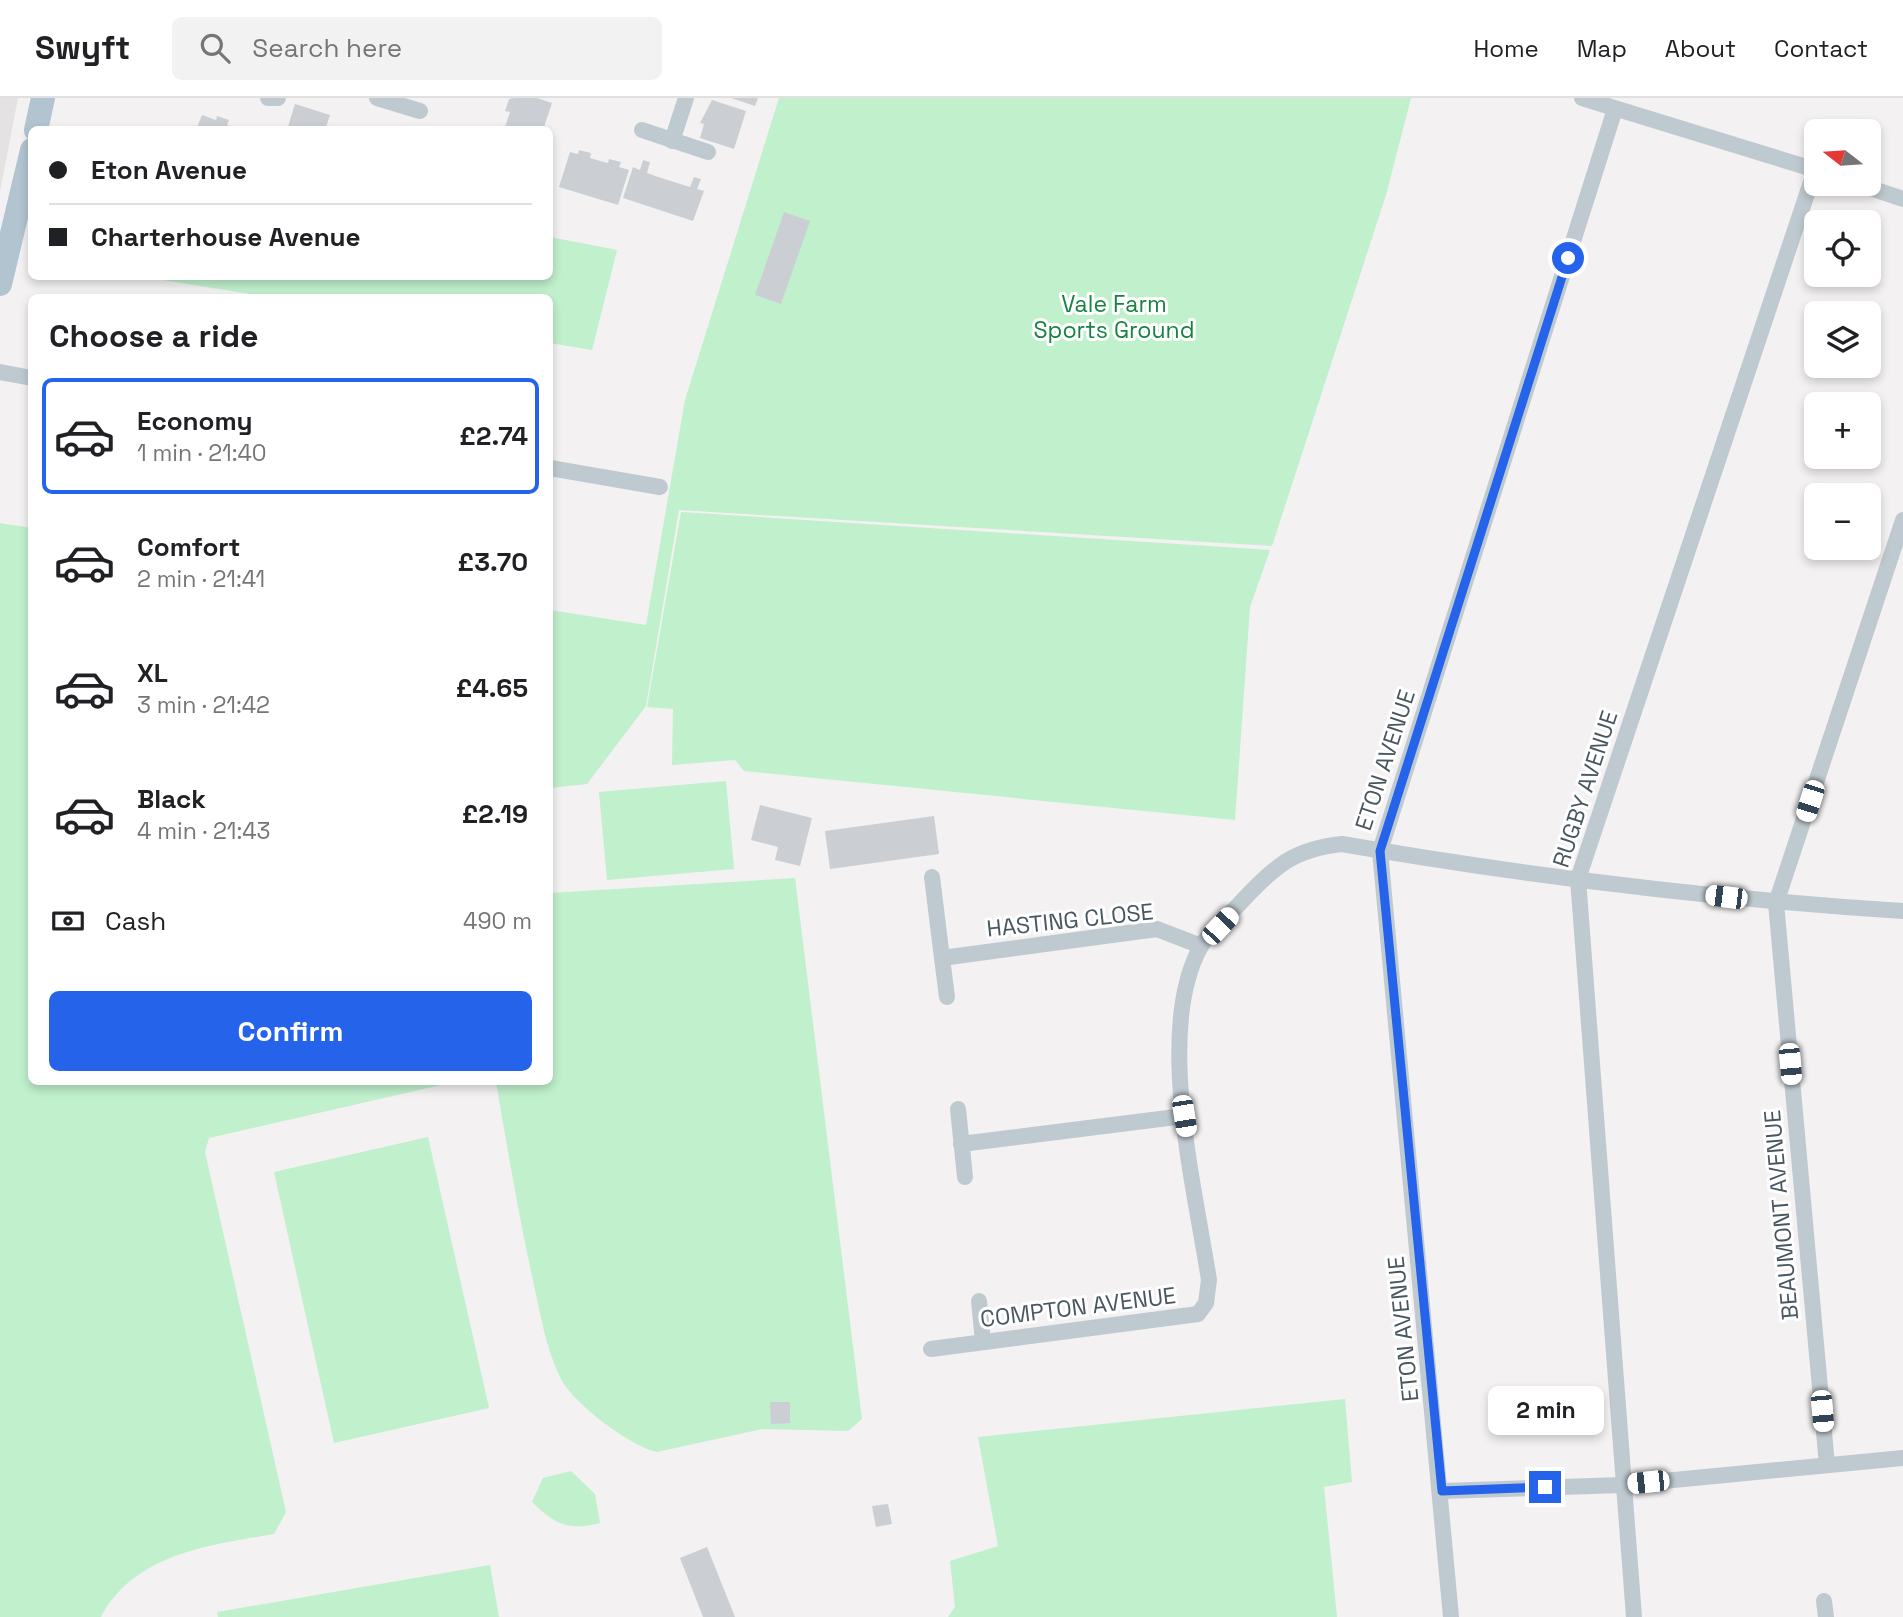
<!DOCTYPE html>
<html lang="en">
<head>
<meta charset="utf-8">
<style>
  :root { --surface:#fff; --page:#f2f2f2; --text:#202124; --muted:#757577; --line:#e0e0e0; --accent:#2563eb }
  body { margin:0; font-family:"Space Grotesk",sans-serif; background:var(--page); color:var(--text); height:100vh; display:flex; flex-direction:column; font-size:26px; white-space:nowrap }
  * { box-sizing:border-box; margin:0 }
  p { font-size:23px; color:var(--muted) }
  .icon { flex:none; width:38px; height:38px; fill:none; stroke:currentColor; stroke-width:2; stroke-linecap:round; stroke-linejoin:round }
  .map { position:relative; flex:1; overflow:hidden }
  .sheet { position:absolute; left:28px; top:196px; width:525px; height:791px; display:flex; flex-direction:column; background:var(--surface); border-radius:10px; box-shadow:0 4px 10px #0003 }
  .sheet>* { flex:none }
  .hud { position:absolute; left:28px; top:28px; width:525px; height:154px; border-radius:10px; box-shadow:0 4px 10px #0003; display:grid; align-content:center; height:154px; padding:0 21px; background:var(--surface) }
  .needle { width:46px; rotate:287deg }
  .tools { position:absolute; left:1804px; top:21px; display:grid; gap:14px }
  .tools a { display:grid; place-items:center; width:77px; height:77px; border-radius:10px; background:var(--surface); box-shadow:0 4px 10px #0003; font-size:35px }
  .end { position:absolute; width:32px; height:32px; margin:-16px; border:9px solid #2563eb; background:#fff; box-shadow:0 0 0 4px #fff }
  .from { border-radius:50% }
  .bubble { position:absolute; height:49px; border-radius:10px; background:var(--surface); box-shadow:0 4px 10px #0003; font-size:23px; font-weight:600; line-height:49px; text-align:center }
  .car { position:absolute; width:21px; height:42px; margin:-21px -10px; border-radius:9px; box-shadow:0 0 5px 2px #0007; background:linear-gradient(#fff 24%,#345 0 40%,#fff 0 76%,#345 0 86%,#fff 0) }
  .hud b { display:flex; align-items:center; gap:24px; height:66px; font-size:26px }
  .hud b+b { border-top:2px solid var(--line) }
  .hud i { width:18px; height:18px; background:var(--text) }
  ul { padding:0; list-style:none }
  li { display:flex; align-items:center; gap:21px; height:116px; margin:0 14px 10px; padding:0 7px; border:4px solid transparent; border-radius:10px }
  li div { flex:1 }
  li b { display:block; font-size:26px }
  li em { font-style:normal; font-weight:600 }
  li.on { border-color:var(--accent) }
  li>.icon { width:63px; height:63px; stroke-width:1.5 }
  h2 { padding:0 21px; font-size:32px; line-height:84px }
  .pay { display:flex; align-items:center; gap:18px; height:77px; padding:0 21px; font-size:26px }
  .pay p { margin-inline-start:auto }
  .cta { display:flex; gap:14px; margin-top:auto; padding:14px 21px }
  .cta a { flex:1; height:80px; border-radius:10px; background:var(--accent); color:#fff; font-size:28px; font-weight:600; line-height:80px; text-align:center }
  header { display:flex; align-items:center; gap:42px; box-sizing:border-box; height:98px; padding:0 35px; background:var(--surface); border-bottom:2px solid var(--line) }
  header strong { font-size:33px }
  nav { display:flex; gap:38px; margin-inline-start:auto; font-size:24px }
  .search { width:490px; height:63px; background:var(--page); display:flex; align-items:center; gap:18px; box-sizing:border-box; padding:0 24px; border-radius:10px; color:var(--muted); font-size:26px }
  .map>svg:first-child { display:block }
  .education { fill:#e4e2e3 }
  .green { fill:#c0f0cc }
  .building { fill:#cbcfd3 }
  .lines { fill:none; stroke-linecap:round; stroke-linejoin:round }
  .minor { stroke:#bfcad0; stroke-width:16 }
  .primary { stroke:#b1c4d0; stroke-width:24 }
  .route { stroke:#2563eb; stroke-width:9 }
  .labels { text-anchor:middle; stroke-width:6; stroke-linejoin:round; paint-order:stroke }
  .park-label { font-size:23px; fill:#16833f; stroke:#fff }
  .street-label { font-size:23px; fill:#48575f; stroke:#fff }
</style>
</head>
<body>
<header>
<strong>Swyft</strong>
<div class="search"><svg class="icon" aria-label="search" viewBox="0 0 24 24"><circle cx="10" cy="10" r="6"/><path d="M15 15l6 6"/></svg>Search here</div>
<nav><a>Home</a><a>Map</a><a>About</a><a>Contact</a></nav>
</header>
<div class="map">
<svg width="1903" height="1519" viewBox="0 0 1903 1519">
  <rect width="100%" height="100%" fill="#f3f1f1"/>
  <path class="education" d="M 0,0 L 18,0 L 0,94 Z"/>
  <g class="green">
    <path d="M 779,0 L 1411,0 L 1386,97 L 1272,448 L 679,412 L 646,608 L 587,686 L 550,690 L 550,512 L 646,527 L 685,302 Z"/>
    <path d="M 550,139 L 617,152 L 592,252 L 550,245 L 550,200 L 269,199 L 144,179 L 550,178 Z"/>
    <path d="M 681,414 L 1270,452 L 1250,509 L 1235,722 L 744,673 L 735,662 L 672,667 L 673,611 L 647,609 Z"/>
    <path d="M 0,425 L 31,430 L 32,984 L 454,984 L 209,1040 L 205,1054 L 286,1414 L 274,1436 C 211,1447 135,1455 101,1519 L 0,1519 Z"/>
    <path d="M 726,683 L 734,771 L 607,782 L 599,694 Z"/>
    <path d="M 795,780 L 862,1321 L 848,1333 L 762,1331 L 657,1354 C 630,1348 574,1306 561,1281 C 545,1249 540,1213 532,1178 C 518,1113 507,1049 496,984 L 550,984 L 550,795 Z"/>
    <path d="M 428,1039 L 489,1310 L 334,1345 L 274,1074 Z"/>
    <path d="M 1345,1301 L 1352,1384 L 1324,1389 L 1337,1519 L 948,1519 L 955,1509 L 950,1463 L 998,1448 L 978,1339 Z"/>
    <path d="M 571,1373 L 595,1396 L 600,1425 C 568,1433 556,1427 532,1404 L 543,1380 Z"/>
    <path d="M 490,1467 L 499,1519 L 218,1519 L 217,1514 Z"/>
  </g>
  <g class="building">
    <path d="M 514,0 L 537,0 L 552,5 L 543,32 L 504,32 L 510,14 L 505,13 L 509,1 Z"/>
    <path d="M 731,0 L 758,0 L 755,8 Z"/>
    <path d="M 712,2 L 746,13 L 734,51 L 700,40 L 704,26 L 700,25 Z"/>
    <path d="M 295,6 L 330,17 L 325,32 L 287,32 Z"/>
    <path d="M 202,17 L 216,22 L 217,18 L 229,22 L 227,27 L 239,32 L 196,32 Z"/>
    <path d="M 579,52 L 591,55 L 590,60 L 600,63 L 608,65 L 609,61 L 621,64 L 619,69 L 629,72 L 618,107 L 559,89 L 570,54 L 578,56 Z"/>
    <path d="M 643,62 L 650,64 L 647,75 L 658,79 L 690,89 L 694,79 L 701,81 L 697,91 L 704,93 L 693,123 L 623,100 L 633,69 L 640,72 Z"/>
    <path d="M 784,114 L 810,123 L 781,206 L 755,197 Z"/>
    <path d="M 760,707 L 812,720 L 800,768 L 775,762 L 778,749 L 751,742 Z"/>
    <path d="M 934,718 L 939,756 L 830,771 L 825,733 Z"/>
    <path d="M 770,1304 L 790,1304 L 790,1325 L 771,1326 Z"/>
    <path d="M 888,1406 L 892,1426 L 876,1429 L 872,1408 Z"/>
    <path d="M 707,1449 L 735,1519 L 703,1519 L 680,1460 Z"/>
  </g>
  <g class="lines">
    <g class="minor">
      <path d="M 268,0 L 278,0"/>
      <path d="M 377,0 L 420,13"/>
      <path d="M 1582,0 L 1816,72"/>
      <path d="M 642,32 L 708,54"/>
      <path d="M 672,43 L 686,0"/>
      <path d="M 1858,86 L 1903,101"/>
      <path d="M 0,274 L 32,280"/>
      <path d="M 550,370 L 660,389"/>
      <path d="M 932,779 L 942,860 L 1157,831 L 1201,848"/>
      <path d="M 942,860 L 947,899"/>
      <path d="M 958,1011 L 965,1079"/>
      <path d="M 961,1046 L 1184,1018"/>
      <path d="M 979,1203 L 983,1244"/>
      <path d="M 931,1251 L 1198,1216 L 1206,1205 L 1209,1182 C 1195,1090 1155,933 1200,850 C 1210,832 1230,817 1243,802 C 1275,768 1294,751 1342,746 C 1527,778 1715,801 1903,813"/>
      <path d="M 1827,1367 L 1776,805 L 1903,422"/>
      <path d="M 1442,1393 L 1622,1387 L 1903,1360"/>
      <path d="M 1824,1503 L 1826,1519"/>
      <path d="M 1451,1519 L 1380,753 L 1615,11"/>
      <path d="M 1634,1519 L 1578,781 L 1815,72"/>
    </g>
    <g class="primary">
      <path d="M 36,32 L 43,0"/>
      <path d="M 0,186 L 32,52"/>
    </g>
  </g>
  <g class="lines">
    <path class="route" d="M 1545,1389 L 1442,1393 L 1380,753 L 1568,160"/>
  </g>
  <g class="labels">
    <g class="park-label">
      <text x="1114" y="214">Vale Farm<tspan x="1114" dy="26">Sports Ground</tspan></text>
    </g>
    <g class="street-label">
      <text transform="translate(1385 662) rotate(-72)" y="8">ETON AVENUE</text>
      <text transform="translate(1585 691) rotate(-72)" y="8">RUGBY AVENUE</text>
      <text transform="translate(1070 822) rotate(-6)" y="8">HASTING CLOSE</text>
      <text transform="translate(1781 1117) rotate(-95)" y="8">BEAUMONT AVENUE</text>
      <text transform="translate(1078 1209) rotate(-7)" y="8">COMPTON AVENUE</text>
      <text transform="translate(1403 1231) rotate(-96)" y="8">ETON AVENUE</text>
    </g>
  </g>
</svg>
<div class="tools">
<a><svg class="needle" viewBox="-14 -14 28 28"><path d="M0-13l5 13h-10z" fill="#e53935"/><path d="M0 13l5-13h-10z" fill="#757577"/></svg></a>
<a><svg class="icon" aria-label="locate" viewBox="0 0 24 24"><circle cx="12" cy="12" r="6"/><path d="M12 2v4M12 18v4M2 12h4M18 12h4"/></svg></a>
<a><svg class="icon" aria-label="layers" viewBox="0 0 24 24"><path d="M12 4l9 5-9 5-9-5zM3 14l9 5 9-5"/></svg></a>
<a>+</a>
<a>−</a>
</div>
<i class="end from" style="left:1568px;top:160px"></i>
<i class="end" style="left:1545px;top:1389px"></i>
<div class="bubble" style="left:1488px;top:1288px;width:116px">2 min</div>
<i class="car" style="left:1810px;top:703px;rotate:198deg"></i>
<i class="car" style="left:1726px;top:799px;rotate:277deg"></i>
<i class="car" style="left:1220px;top:828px;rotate:43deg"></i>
<i class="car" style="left:1790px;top:966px;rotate:175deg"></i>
<i class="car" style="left:1184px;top:1018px;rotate:171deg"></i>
<i class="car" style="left:1822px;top:1313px;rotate:175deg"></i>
<i class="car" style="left:1648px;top:1384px;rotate:264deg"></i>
<div class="hud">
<b><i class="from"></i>Eton Avenue</b>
<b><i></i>Charterhouse Avenue</b>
</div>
<section class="sheet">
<h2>Choose a ride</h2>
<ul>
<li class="on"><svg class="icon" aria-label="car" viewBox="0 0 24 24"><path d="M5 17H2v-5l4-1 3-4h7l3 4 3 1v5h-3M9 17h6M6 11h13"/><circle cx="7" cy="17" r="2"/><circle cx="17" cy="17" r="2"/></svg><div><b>Economy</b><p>1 min · 21:40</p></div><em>£2.74</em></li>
<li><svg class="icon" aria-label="car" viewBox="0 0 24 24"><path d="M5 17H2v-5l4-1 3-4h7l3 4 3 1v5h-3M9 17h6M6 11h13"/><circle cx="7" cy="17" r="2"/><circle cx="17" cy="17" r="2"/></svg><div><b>Comfort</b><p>2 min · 21:41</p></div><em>£3.70</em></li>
<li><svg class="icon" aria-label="car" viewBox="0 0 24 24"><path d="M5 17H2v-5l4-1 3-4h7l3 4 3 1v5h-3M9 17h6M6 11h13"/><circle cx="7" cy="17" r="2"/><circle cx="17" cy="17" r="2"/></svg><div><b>XL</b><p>3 min · 21:42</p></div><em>£4.65</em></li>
<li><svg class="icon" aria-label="car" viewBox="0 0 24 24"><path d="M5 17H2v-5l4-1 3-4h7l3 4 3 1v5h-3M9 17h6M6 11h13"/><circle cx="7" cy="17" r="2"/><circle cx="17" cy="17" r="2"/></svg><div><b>Black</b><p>4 min · 21:43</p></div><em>£2.19</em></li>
</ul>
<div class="pay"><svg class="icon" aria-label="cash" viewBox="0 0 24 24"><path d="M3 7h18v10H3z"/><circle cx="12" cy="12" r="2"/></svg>Cash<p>490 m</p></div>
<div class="cta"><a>Confirm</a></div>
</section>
</div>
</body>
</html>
